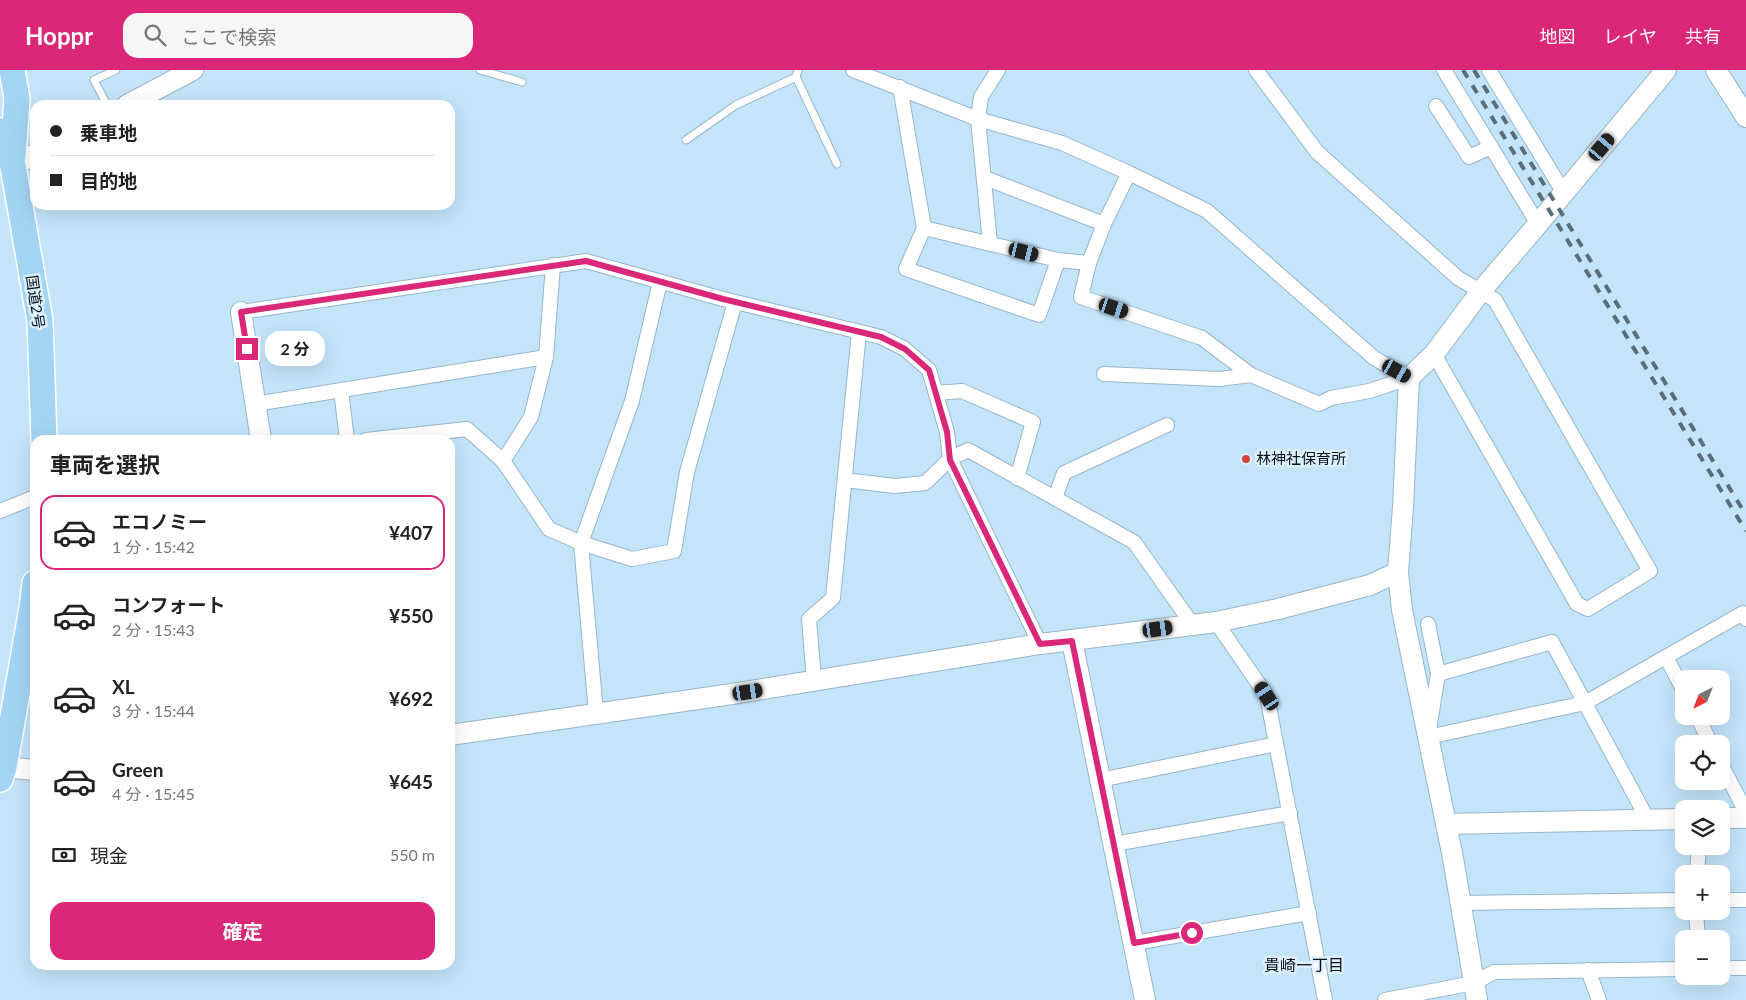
<!DOCTYPE html>
<html lang="ja">
<head>
<meta charset="utf-8">
<style>
  :root { --surface:#fff; --page:#f6f6f6; --text:#222; --muted:#767676; --line:#e0e0e0; --accent:#db2777 }
  body { margin:0; font-family:Lato,"Noto Sans JP",sans-serif; background:var(--page); color:var(--text); height:100vh; display:flex; flex-direction:column; font-size:19px; white-space:nowrap }
  * { box-sizing:border-box; margin:0 }
  p { font-size:16px; color:var(--muted) }
  .icon { flex:none; width:28px; height:28px; fill:none; stroke:currentColor; stroke-width:2; stroke-linecap:round; stroke-linejoin:round }
  .map { position:relative; flex:1; overflow:hidden }
  .panel { position:absolute; left:30px; top:365px; width:425px; height:535px; display:flex; flex-direction:column; background:var(--surface); border-radius:15px; box-shadow:0 5px 20px #0002 }
  .panel>* { flex:none }
  .top-card { position:absolute; left:30px; top:30px; width:425px; height:110px; border-radius:15px; box-shadow:0 5px 20px #0002; display:grid; align-content:center; height:110px; padding:0 20px; background:var(--surface) }
  .needle { width:32px; rotate:222deg }
  .fabs { position:absolute; left:1675px; top:600px; display:grid; gap:10px }
  .fabs a { display:grid; place-items:center; width:55px; height:55px; border-radius:10px; background:var(--surface); box-shadow:0 5px 20px #0002; font-size:25px }
  .end { position:absolute; width:22px; height:22px; margin:-11px; border:6px solid #db2777; background:#fff; box-shadow:0 0 0 2px #fff }
  .from { border-radius:50% }
  .bubble { position:absolute; height:35px; border-radius:15px; background:var(--surface); box-shadow:0 5px 20px #0002; font-size:16px; font-weight:700; line-height:35px; text-align:center }
  .car { position:absolute; width:15px; height:30px; margin:-15px -8px; border-radius:6px; box-shadow:0 0 4px 1px #0007; background:linear-gradient(#222 24%,#8ab4d8 0 40%,#222 0 76%,#8ab4d8 0 86%,#222 0) }
  .top-card b { display:flex; align-items:center; gap:18px; height:48px; font-size:19px }
  .top-card b+b { border-top:1px solid var(--line) }
  .top-card i { width:12px; height:12px; background:var(--text) }
  ul { padding:0; list-style:none }
  li { display:flex; align-items:center; gap:15px; height:75px; margin:0 10px 8px; padding:0 10px; border:2px solid transparent; border-radius:15px }
  li div { flex:1 }
  li b { display:block; font-size:19px }
  li em { font-style:normal; font-weight:700 }
  li.active { border-color:var(--accent) }
  li>.icon { width:45px; height:45px; stroke-width:1.5 }
  h2 { padding:0 20px; font-size:22px; line-height:60px }
  .pay { display:flex; align-items:center; gap:12px; height:55px; padding:0 20px; font-size:19px }
  .pay p { margin-inline-start:auto }
  .button { display:flex; gap:10px; margin-top:auto; padding:10px 20px }
  .button a { flex:1; height:58px; border-radius:15px; background:var(--accent); color:#fff; font-size:20px; font-weight:700; line-height:58px; text-align:center }
  header { display:flex; align-items:center; gap:30px; box-sizing:border-box; height:70px; padding:0 25px; background:var(--accent); color:#fff }
  header strong { font-size:24px }
  nav { display:flex; gap:28px; margin-inline-start:auto; font-size:18px }
  .search { width:350px; height:45px; background:var(--page); display:flex; align-items:center; gap:12px; box-sizing:border-box; padding:0 18px; border-radius:15px; color:var(--muted); font-size:19px }
  .map>svg:first-child { display:block }
  .lines { fill:none; stroke-linecap:round; stroke-linejoin:round }
  .lane-casing { stroke:#97b6ca; stroke-width:9 }
  .street-casing { stroke:#97b6ca; stroke-width:16 }
  .secondary-casing { stroke:#97b6ca; stroke-width:22 }
  .highway-casing { stroke:#fff; stroke-width:28 }
  .lane { stroke:#fff; stroke-width:7 }
  .street { stroke:#fff; stroke-width:14 }
  .secondary { stroke:#fff; stroke-width:20 }
  .highway { stroke:#a3d4f4; stroke-width:25 }
  .rail { stroke:#596d7a; stroke-width:4; stroke-dasharray:9 9; stroke-linecap:butt }
  .route { stroke:#db2777; stroke-width:6 }
  .poi-dot { fill:#d1433b; stroke:#dceffc; stroke-width:2 }
  .labels { text-anchor:middle; stroke-width:5; stroke-linejoin:round; paint-order:stroke }
  .street-label { font-size:15px; fill:#08131a; stroke:#dceffc }
  .poi-label { font-size:15px; fill:#08131a; stroke:#dceffc; text-anchor:start }
  .neighbourhood-label { font-size:16px; fill:#08131a; stroke:#dceffc }
</style>
</head>
<body>
<header>
<strong>Hoppr</strong>
<div class="search"><svg class="icon" aria-label="search" viewBox="0 0 24 24"><circle cx="10" cy="10" r="6"/><path d="M15 15l6 6"/></svg>ここで検索</div>
<nav><a>地図</a><a>レイヤ</a><a>共有</a></nav>
</header>
<div class="map">
<svg width="1746" height="930" viewBox="0 0 1746 930">
  <rect width="100%" height="100%" fill="#c4e4fa"/>
  <g class="lines">
    <g class="lane-casing">
      <g id="lane">
        <path d="M 480,0 L 522,12"/>
        <path d="M 798,0 L 796,7 L 837,94"/>
        <path d="M 107,35 L 94,10 L 116,0"/>
        <path d="M 686,70 L 736,35 L 796,7"/>
      </g>
    </g>
    <g class="street-casing">
      <g id="street">
        <path d="M 853,0 L 978,49 L 1062,73 L 1129,103 L 1207,141 L 1374,288 L 1409,308"/>
        <path d="M 1256,0 L 1317,82 L 1458,208 L 1495,230 L 1650,501 L 1588,539 L 1577,534 L 1434,284"/>
        <path d="M 1444,0 L 1538,154"/>
        <path d="M 1489,0 L 1564,123"/>
        <path d="M 900,17 L 924,158 L 1058,190 L 1089,193 L 1104,154 L 1129,103"/>
        <path d="M 1436,36 L 1469,87 L 1491,77"/>
        <path d="M 985,108 L 1104,154"/>
        <path d="M 924,158 L 906,199 L 1039,245 L 1058,190"/>
        <path d="M 990,173 L 978,49 L 981,27 L 998,0"/>
        <path d="M 1089,193 L 1081,227 L 1202,268 L 1251,305"/>
        <path d="M 241,242 L 586,191 L 723,229 L 881,267 L 905,279 L 929,300 L 947,362 L 950,389 L 1040,574"/>
        <path d="M 1104,304 L 1219,309 L 1251,305 L 1319,334 L 1331,328 L 1369,321 L 1409,308"/>
        <path d="M 341,320 L 347,370"/>
        <path d="M 936,323 L 962,321 L 1033,352 L 1017,408"/>
        <path d="M 255,334 L 546,287"/>
        <path d="M 366,370 L 467,359 L 503,391 L 549,459 L 581,473 L 632,489 L 674,481 L 687,402 L 735,232"/>
        <path d="M 503,391 L 531,347 L 546,287 L 553,195"/>
        <path d="M 845,410 L 895,416 L 925,413 L 950,389 L 968,380 L 1134,472 L 1192,554"/>
        <path d="M 1055,428 L 1064,403 L 1167,355"/>
        <path d="M 0,441 L 35,427"/>
        <path d="M 1216,552 L 1267,626 L 1325,930"/>
        <path d="M 1428,554 L 1438,604 L 1428,667 L 1585,633 L 1743,543 L 1746,549"/>
        <path d="M 1666,587 L 1684,621"/>
        <path d="M 1438,604 L 1552,572 L 1648,750"/>
        <path d="M 814,611 L 809,549 L 833,528 L 859,262"/>
        <path d="M 596,643 L 581,473 L 632,331 L 660,212"/>
        <path d="M 1697,646 L 1711,674"/>
        <path d="M 1721,694 L 1746,742"/>
        <path d="M 1100,710 L 1276,674"/>
        <path d="M 1114,774 L 1290,743"/>
        <path d="M 1697,804 L 1699,776"/>
        <path d="M 1721,830 L 1746,830"/>
        <path d="M 1460,833 L 1684,830"/>
        <path d="M 1696,841 L 1698,869"/>
        <path d="M 1134,873 L 1309,843"/>
        <path d="M 1721,898 L 1746,898"/>
        <path d="M 1588,900 L 1599,930"/>
        <path d="M 1385,930 L 1474,913 L 1494,902 L 1684,899"/>
      </g>
    </g>
    <g class="secondary-casing">
      <g id="secondary">
        <path d="M 1716,0 L 1746,47"/>
        <path d="M 127,35 L 193,0"/>
        <path d="M 13,96 L 35,84"/>
        <path d="M 241,242 L 261,370"/>
        <path d="M 1072,571 L 1145,930"/>
        <path d="M 450,665 L 732,624 L 1040,574 L 1216,552 L 1278,539 L 1370,515 L 1398,502"/>
        <path d="M 4,697 L 35,700"/>
        <path d="M 1721,748 L 1746,748"/>
        <path d="M 1446,754 L 1684,749"/>
        <path d="M 1477,930 L 1453,788 L 1402,540 L 1398,502 L 1403,437 L 1409,308 L 1434,284 L 1481,221 L 1538,154 L 1666,0"/>
      </g>
    </g>
    <g class="highway-casing">
      <g id="highway">
        <path d="M 12,0 L 17,29 L 13,86"/>
        <path d="M 0,61 L 13,96 L 40,251 L 44,370"/>
        <path d="M 0,709 L 4,697 L 32,538 L 35,513"/>
      </g>
    </g>
    <use href="#lane" class="lane"/>
    <use href="#street" class="street"/>
    <use href="#secondary" class="secondary"/>
    <use href="#highway" class="highway"/>
    <g class="rail">
      <path d="M 1463,0 L 1746,461"/>
      <path d="M 1474,0 L 1746,445"/>
    </g>
  </g>
  <g class="lines">
    <path class="route" d="M 247,279 L 241,242 L 586,191 L 723,229 L 881,267 L 905,279 L 929,300 L 947,362 L 950,390 L 1040,574 L 1072,571 L 1134,873 L 1192,863"/>
  </g>
  <circle class="poi-dot" cx="1246" cy="389" r="5"/>
  <g class="labels">
    <g class="street-label">
      <text transform="translate(35 232) rotate(82)" y="5">国道2号</text>
    </g>
    <g class="poi-label">
      <text x="1256" y="394">林神社保育所</text>
    </g>
    <g class="neighbourhood-label">
      <text x="1304" y="901">貴崎一丁目</text>
    </g>
  </g>
</svg>
<div class="fabs">
<a><svg class="needle" viewBox="-14 -14 28 28"><path d="M0-13l5 13h-10z" fill="#e53935"/><path d="M0 13l5-13h-10z" fill="#767676"/></svg></a>
<a><svg class="icon" aria-label="locate" viewBox="0 0 24 24"><circle cx="12" cy="12" r="6"/><path d="M12 2v4M12 18v4M2 12h4M18 12h4"/></svg></a>
<a><svg class="icon" aria-label="layers" viewBox="0 0 24 24"><path d="M12 4l9 5-9 5-9-5zM3 14l9 5 9-5"/></svg></a>
<a>+</a>
<a>−</a>
</div>
<i class="end from" style="left:1192px;top:863px"></i>
<i class="end" style="left:247px;top:279px"></i>
<div class="bubble" style="left:265px;top:261px;width:60px">2 分</div>
<i class="car" style="left:1602px;top:77px;rotate:40deg"></i>
<i class="car" style="left:1024px;top:182px;rotate:104deg"></i>
<i class="car" style="left:1114px;top:238px;rotate:108deg"></i>
<i class="car" style="left:1397px;top:301px;rotate:119deg"></i>
<i class="car" style="left:1158px;top:559px;rotate:82deg"></i>
<i class="car" style="left:748px;top:622px;rotate:81deg"></i>
<i class="car" style="left:1267px;top:626px;rotate:327deg"></i>
<div class="top-card">
<b><i class="from"></i>乗車地</b>
<b><i></i>目的地</b>
</div>
<section class="panel">
<h2>車両を選択</h2>
<ul>
<li class="active"><svg class="icon" aria-label="car" viewBox="0 0 24 24"><path d="M5 17H2v-5l4-1 3-4h7l3 4 3 1v5h-3M9 17h6M6 11h13"/><circle cx="7" cy="17" r="2"/><circle cx="17" cy="17" r="2"/></svg><div><b>エコノミー</b><p>1 分 · 15:42</p></div><em>¥407</em></li>
<li><svg class="icon" aria-label="car" viewBox="0 0 24 24"><path d="M5 17H2v-5l4-1 3-4h7l3 4 3 1v5h-3M9 17h6M6 11h13"/><circle cx="7" cy="17" r="2"/><circle cx="17" cy="17" r="2"/></svg><div><b>コンフォート</b><p>2 分 · 15:43</p></div><em>¥550</em></li>
<li><svg class="icon" aria-label="car" viewBox="0 0 24 24"><path d="M5 17H2v-5l4-1 3-4h7l3 4 3 1v5h-3M9 17h6M6 11h13"/><circle cx="7" cy="17" r="2"/><circle cx="17" cy="17" r="2"/></svg><div><b>XL</b><p>3 分 · 15:44</p></div><em>¥692</em></li>
<li><svg class="icon" aria-label="car" viewBox="0 0 24 24"><path d="M5 17H2v-5l4-1 3-4h7l3 4 3 1v5h-3M9 17h6M6 11h13"/><circle cx="7" cy="17" r="2"/><circle cx="17" cy="17" r="2"/></svg><div><b>Green</b><p>4 分 · 15:45</p></div><em>¥645</em></li>
</ul>
<div class="pay"><svg class="icon" aria-label="cash" viewBox="0 0 24 24"><path d="M3 7h18v10H3z"/><circle cx="12" cy="12" r="2"/></svg>現金<p>550 m</p></div>
<div class="button"><a>確定</a></div>
</section>
</div>
</body>
</html>
